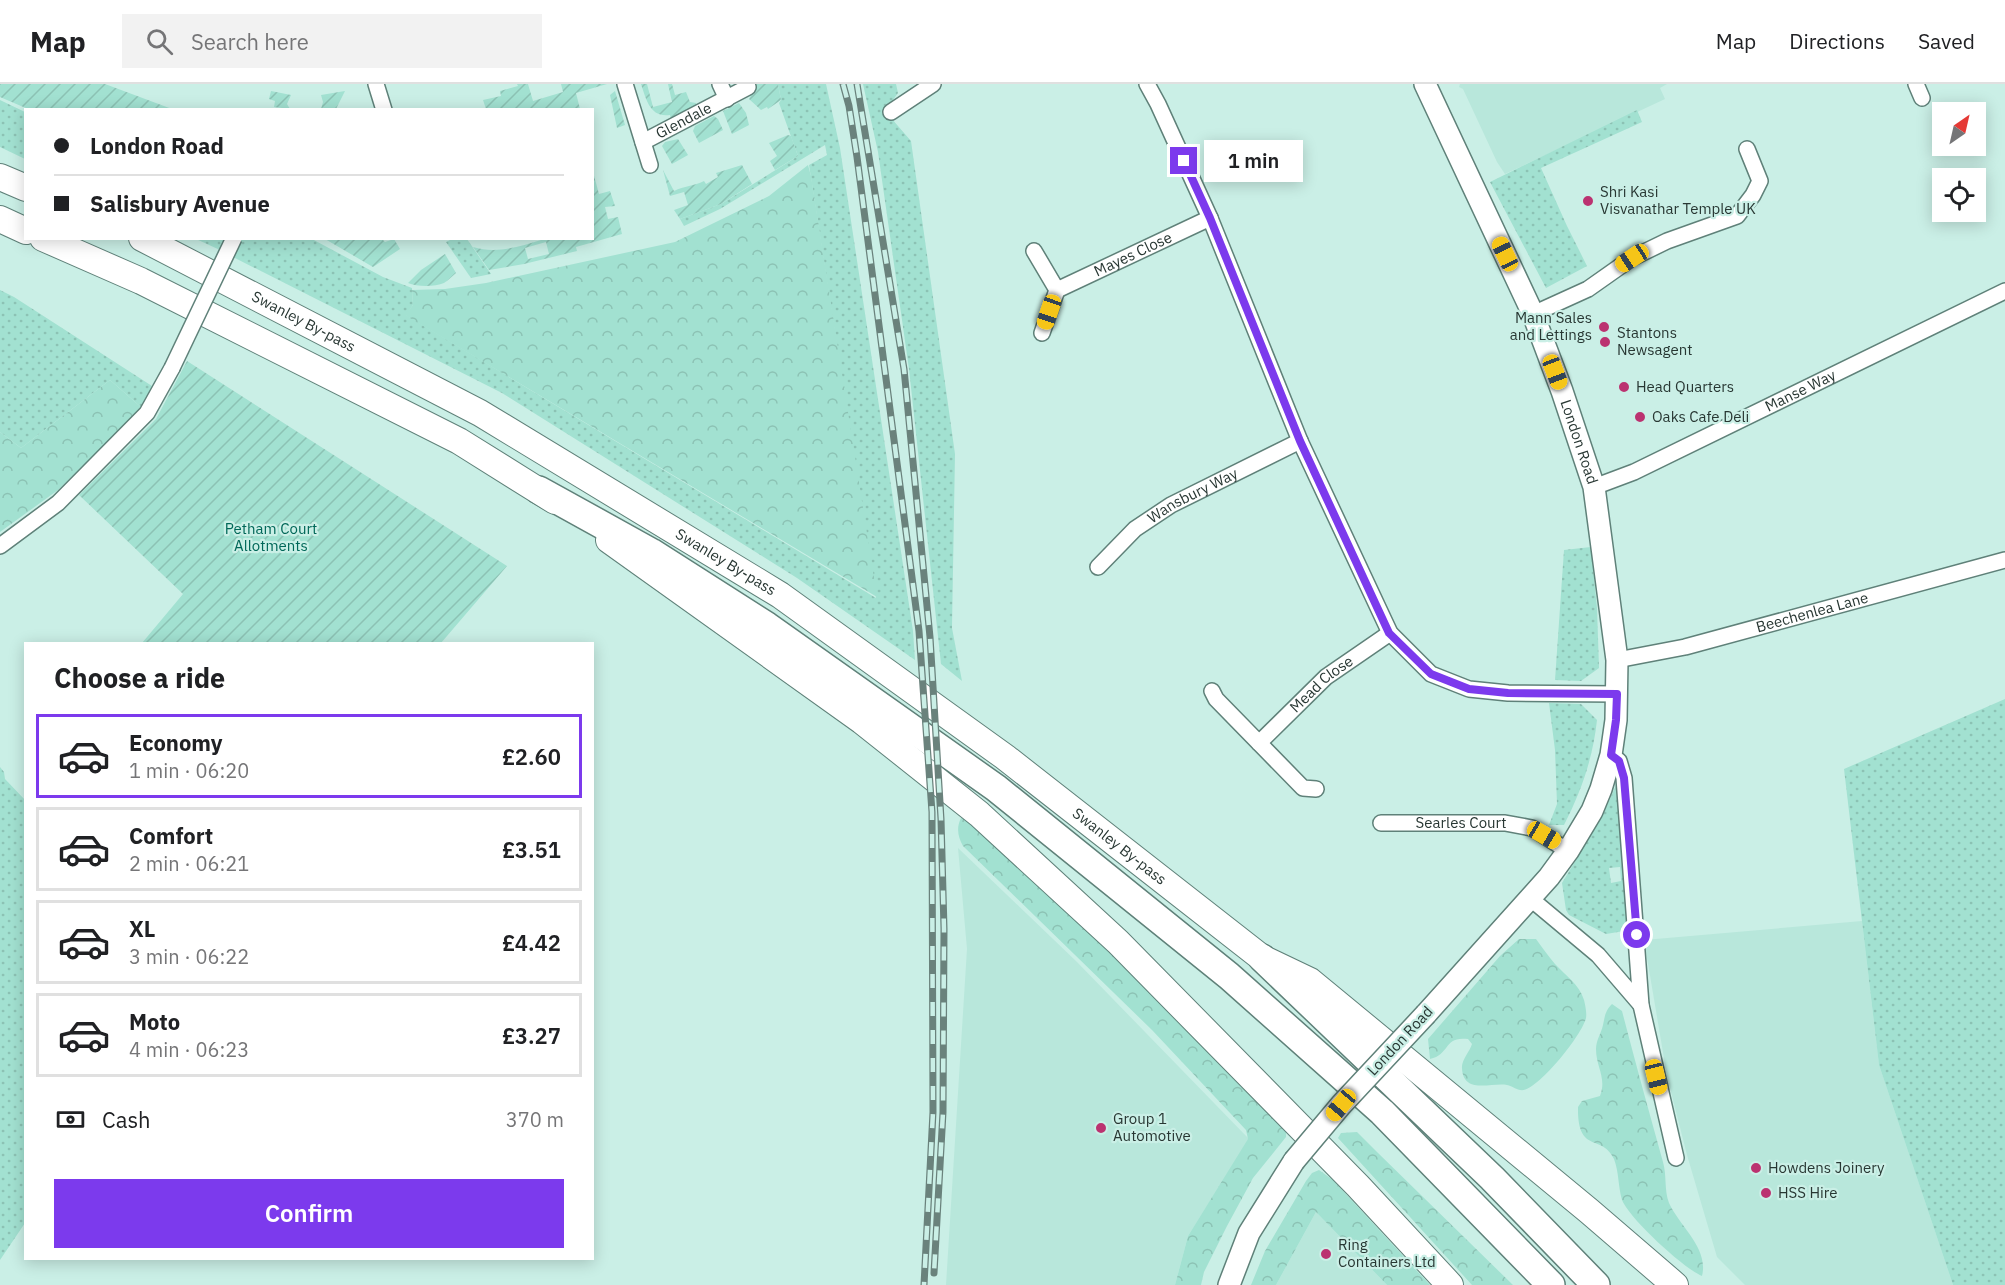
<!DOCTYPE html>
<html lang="en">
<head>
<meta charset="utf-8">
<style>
  :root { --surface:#fff; --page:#f2f2f2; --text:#202124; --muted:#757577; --line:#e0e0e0; --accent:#7c3aed }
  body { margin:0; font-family:"IBM Plex Sans",sans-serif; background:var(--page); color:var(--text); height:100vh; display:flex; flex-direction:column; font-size:22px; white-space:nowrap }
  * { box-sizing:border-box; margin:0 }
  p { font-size:20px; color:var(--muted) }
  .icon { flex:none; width:33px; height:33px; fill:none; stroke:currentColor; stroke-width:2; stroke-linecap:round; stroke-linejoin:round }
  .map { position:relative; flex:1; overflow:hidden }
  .sheet { position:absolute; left:24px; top:558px; width:570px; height:618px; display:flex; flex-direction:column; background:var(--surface); border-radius:0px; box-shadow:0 3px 15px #0003 }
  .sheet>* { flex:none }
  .top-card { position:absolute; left:24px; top:24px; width:570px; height:132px; border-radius:0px; box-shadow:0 3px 15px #0003; display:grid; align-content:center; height:132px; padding:0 30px; background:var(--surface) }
  .needle { width:39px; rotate:34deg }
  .tools { position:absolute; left:1932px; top:18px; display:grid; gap:12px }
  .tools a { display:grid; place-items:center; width:54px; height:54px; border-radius:0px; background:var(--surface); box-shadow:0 3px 15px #0003; font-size:30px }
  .end { position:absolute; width:27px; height:27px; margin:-14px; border:8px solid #7c3aed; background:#fff; box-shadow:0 0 0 3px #fff }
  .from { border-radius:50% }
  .bubble { position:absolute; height:42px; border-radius:0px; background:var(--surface); box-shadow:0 3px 15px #0003; font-size:20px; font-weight:600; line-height:42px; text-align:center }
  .car { position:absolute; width:18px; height:36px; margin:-18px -9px; border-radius:8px; box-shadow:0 0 4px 2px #0007; background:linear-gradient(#f5c518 24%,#345 0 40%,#f5c518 0 76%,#345 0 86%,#f5c518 0) }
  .top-card b { display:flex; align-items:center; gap:21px; height:57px; font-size:22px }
  .top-card b+b { border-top:2px solid var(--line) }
  .top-card i { width:15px; height:15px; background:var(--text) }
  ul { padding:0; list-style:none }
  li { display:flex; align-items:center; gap:18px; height:84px; margin:0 12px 9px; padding:0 18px; border:3px solid var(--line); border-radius:0px }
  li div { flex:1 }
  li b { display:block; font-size:22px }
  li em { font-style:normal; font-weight:600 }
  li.active { border-color:var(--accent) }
  li>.icon { width:54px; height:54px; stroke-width:1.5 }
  h2 { padding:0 30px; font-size:27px; line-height:72px }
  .pay { display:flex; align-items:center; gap:15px; height:66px; padding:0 30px; font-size:22px }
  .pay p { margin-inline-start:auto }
  .cta { display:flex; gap:12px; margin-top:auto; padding:12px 30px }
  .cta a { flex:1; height:69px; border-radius:0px; background:var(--accent); color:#fff; font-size:24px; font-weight:600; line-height:69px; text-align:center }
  header { display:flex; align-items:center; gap:36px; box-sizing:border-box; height:84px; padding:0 30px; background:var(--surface); border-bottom:2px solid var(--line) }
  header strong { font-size:28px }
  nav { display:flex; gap:33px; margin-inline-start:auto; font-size:21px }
  .search { width:420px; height:54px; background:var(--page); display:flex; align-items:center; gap:15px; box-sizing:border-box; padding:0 21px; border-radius:0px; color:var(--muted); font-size:22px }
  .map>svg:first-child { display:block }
  .built { fill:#b8e7db }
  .grass { fill:url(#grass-dots); fill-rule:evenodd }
  .forest { fill:url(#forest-crowns) }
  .garden { fill:url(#garden-furrows); fill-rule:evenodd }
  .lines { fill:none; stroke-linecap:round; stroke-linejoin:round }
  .minor-casing { stroke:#5f8179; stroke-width:18 }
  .secondary-casing { stroke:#5f8179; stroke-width:24 }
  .trunk-casing { stroke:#5f8179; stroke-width:28 }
  .motorway-casing { stroke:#5f8179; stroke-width:30 }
  .minor { stroke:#fff; stroke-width:15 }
  .secondary { stroke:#fff; stroke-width:21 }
  .trunk { stroke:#fff; stroke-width:26 }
  .motorway { stroke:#fff; stroke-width:27 }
  .rail-casing { stroke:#6a827c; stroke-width:7 }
  .rail { stroke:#caefe6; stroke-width:4.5; stroke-dasharray:14; stroke-linecap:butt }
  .minor-bridge-casing { stroke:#5f8179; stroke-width:18; stroke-linecap:butt }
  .secondary-bridge-casing { stroke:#5f8179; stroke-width:24; stroke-linecap:butt }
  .minor-bridge { stroke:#fff; stroke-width:15 }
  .secondary-bridge { stroke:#fff; stroke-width:21 }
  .route { stroke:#7c3aed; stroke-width:8 }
  .poi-dot { fill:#bb3270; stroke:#caefe6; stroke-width:2 }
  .labels { text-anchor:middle; stroke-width:4.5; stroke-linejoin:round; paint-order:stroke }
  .street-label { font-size:15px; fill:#283733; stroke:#caefe6 }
  .poi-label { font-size:15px; fill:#283733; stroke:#caefe6; text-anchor:start }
  .park-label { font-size:15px; fill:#006758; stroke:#caefe6 }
</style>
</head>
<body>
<header>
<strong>Map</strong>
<div class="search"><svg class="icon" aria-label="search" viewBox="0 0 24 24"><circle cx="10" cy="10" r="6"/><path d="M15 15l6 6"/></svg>Search here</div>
<nav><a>Map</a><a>Directions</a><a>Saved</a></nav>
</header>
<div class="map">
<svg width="2005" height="1201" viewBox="0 0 2005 1201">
  <defs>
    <pattern id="grass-dots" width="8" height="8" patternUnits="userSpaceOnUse" patternTransform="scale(1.5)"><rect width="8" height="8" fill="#a2e1d1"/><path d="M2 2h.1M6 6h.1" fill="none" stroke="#8cc2b4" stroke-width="1.8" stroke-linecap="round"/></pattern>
    <pattern id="forest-crowns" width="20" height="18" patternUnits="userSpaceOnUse" patternTransform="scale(1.5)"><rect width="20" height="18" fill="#a2e1d1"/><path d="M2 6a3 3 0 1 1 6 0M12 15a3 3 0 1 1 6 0" fill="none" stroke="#8cc2b4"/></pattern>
    <pattern id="garden-furrows" width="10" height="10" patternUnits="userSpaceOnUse" patternTransform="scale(1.5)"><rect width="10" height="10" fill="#a2e1d1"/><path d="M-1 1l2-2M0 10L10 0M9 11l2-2" fill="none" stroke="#8cc2b4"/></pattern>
  </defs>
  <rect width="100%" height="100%" fill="#caefe6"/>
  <g class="built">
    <path d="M 1460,0 L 1667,0 L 1660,4 L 1665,15 L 1505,90 L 1497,78 L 1463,5 L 1459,3 Z"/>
    <path d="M 958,764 L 1077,878 L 1249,1055 L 1188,1152 L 1175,1201 L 946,1201 L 967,865 Z"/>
    <path d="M 1862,837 L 1879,981 L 1953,1201 L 1745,1201 L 1717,1173 L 1687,1071 L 1667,992 L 1644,856 Z"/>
    <path d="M 1316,1128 L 1387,1201 L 1276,1201 Z"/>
  </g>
  <g class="grass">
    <path d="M 778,0 L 826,0 L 840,64 L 913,547 L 915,576 L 797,494 L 502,309 L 233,173 L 241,155 L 312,155 L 383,193 L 412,204 L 413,221 L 406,231 L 876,514 L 809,81 L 827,71 L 825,61 L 720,125 L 684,142 L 680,135 L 721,120 L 798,72 L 779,19 L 781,16 Z"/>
    <path d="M 863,0 L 896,0 L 898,9 L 885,27 L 911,57 L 955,370 L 952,544 L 962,597 L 941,580 L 909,285 L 878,68 Z"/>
    <path d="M 0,16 L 25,28 L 25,75 L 0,63 Z"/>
    <path d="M 1637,26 L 1642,38 L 1541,84 L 1567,142 L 1587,182 L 1546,204 L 1490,98 Z"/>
    <path d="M 196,155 L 225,155 L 220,166 Z"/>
    <path d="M 452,155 L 467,155 L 491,190 L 471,194 L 446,158 Z"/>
    <path d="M 0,206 L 14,213 L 152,302 L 142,324 L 110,296 L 21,364 L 0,348 Z"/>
    <path d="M 1591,463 L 1597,524 L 1599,584 L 1581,597 L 1555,596 L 1564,466 Z"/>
    <path d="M 2005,615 L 2005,1201 L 1953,1201 L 1879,981 L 1844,685 Z"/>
    <path d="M 1549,619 L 1581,620 L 1597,636 C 1593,674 1581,708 1564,741 L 1549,741 L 1557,720 L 1555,666 Z"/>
    <path d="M 0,683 L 4,688 L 5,695 L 26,717 L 25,1139 L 0,1176 Z"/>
    <path d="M 1616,701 L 1618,702 L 1621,763 L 1628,839 L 1624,847 L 1606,850 L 1569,831 L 1566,826 L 1562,799 L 1602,733 ZM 1620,783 L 1621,797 L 1611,799 L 1609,784 Z"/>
  </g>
  <g class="forest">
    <path d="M 808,81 L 811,92 L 877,513 L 405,231 L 413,221 L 412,206 L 445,205 L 486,199 L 675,158 L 769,112 Z"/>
    <path d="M 110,296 L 142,324 L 58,406 L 0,448 L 0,348 L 21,364 Z"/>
    <path d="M 961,734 L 976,740 L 1081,835 L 1286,1045 L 1286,1053 L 1253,1094 L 1227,1142 L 1204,1188 L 1201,1201 L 1175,1201 L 1188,1152 L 1248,1055 L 1246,1046 L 1152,946 L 963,762 C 958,753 956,744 961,734 Z"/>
    <path d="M 1519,855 L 1536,855 C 1542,863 1548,872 1555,880 C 1566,892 1579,900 1584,916 C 1585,920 1587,929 1586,934 C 1582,951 1541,1002 1524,1006 C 1517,1007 1513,1002 1507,1001 C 1492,998 1463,1011 1462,984 C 1461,977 1470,967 1472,960 L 1468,955 C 1443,952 1451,970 1430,975 L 1428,955 L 1500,872 Z"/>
    <path d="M 1612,920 L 1622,927 C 1635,977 1649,1028 1663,1078 C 1667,1092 1664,1106 1669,1119 C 1680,1143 1709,1164 1702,1192 C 1683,1184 1629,1134 1622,1116 C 1618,1102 1619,1088 1614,1075 C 1602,1049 1577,1071 1578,1023 L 1582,1017 L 1600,1012 C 1607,994 1596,983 1596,965 C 1596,956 1601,950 1603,941 C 1605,932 1605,927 1612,920 Z"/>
    <path d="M 1357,1048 L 1377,1068 L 1513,1201 L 1472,1201 L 1338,1054 L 1341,1049 Z"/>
    <path d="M 1319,1086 L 1333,1096 L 1430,1201 L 1387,1201 L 1316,1128 L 1276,1201 L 1251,1201 L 1265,1167 L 1306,1097 L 1312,1089 Z"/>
  </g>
  <g class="garden">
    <path d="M 0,0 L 105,0 L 172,25 L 28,25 L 0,13 Z"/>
    <path d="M 517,0 L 528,0 L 533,17 L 563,8 L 561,0 L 607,0 L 576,9 L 580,25 L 486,25 L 483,16 L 501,12 L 500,7 L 518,2 Z"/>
    <path d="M 641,0 L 647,0 L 653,23 L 672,18 L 668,0 L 672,0 L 675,11 L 686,8 L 690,18 L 696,19 L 696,23 L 671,35 L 670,31 C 650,34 646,15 641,0 Z"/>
    <path d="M 757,0 L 778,0 L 781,16 L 768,25 L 767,23 L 761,26 L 749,15 Z"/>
    <path d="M 271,7 L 291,11 L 287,20 L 290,25 L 274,23 L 275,17 L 269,15 Z"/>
    <path d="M 345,7 L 336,25 L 321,25 L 323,18 L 321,11 Z"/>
    <path d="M 615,7 L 625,41 L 617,44 L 610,11 Z"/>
    <path d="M 739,19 L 746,29 L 749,41 L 732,50 L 723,27 Z"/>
    <path d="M 714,32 L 718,35 L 723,46 L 699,59 L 693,47 L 695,42 Z"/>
    <path d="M 788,51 L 791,52 L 798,72 L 775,86 L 770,77 L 777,72 L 769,59 Z"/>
    <path d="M 678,55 L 688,71 L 672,80 L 662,62 L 665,58 Z"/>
    <path d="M 742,81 L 752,100 L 721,120 L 680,135 L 674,126 L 688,121 L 684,108 L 670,112 L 663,86 L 674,107 C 684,102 694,102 704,97 L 706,100 L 718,93 L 716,89 Z"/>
    <path d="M 593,88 L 599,110 L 610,107 L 615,122 L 605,123 L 608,135 L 618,133 L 622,150 L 576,163 L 577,167 L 524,180 L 489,186 L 473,163 C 496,170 518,163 541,156 L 540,155 L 592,154 ZM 546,158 L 549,170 L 528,175 L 525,164 Z"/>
    <path d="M 325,155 L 382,155 L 385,158 L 394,155 L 400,165 L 373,183 Z"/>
    <path d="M 445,170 L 456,189 C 452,192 449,196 444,199 C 435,203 417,203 408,199 L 421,186 Z"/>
    <path d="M 187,277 L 507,482 L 441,559 L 142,559 L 183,510 L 79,411 L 156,335 Z"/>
  </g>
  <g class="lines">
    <g class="minor-casing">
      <g id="minor">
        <path d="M 376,0 L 384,26"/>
        <path d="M 625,0 L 650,81"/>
        <path d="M 720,0 L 727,15"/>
        <path d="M 1147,0 L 1158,20 L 1210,134 L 1300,357 L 1390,549 L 1431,590 L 1469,605 L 1508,609 L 1617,610"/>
        <path d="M 1916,0 L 1922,14"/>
        <path d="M 891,28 L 933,0"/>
        <path id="s1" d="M 643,58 L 748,3"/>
        <path d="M 1034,167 L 1057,206 L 1042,249"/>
        <path id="s2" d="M 1057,206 L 1210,134"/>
        <path d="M 1533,230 L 1588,205 L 1632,174 L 1667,157 L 1737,132 L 1753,111 L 1760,97 L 1747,65"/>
        <path id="s3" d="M 1594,403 L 1634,388 L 2005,207"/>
        <path d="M 0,462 L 58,419 L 147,329 L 172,284"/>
        <path id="s4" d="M 1098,483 L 1135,445 L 1171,421 L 1300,357"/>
        <path id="s5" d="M 1617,576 L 1685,563 L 2005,476"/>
        <path d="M 1212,607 L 1216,615 L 1303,704 L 1316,705"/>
        <path id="s6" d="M 1259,659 L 1326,593 L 1390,549"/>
        <path d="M 1611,671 L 1619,677 L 1624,694 L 1641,921 L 1676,1074"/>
        <path id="s7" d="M 1381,739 L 1505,739 L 1532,744 L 1568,767"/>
        <path d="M 1531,815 L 1598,871 L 1641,921"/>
      </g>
    </g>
    <g class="secondary-casing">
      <g id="secondary">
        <path id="s8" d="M 1425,0 L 1533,230 L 1562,307 L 1594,403 L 1617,576 L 1616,636 L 1611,671 L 1601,705 L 1592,727 L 1568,767 L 1549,793 L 1426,930"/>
        <path d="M 1229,1201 L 1249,1149 L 1294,1077"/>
      </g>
    </g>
    <g class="trunk-casing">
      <g id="trunk">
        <path d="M 0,93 L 26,104"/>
        <path d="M 0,135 L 26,147"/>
        <path d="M 43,154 L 141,197 L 459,357 L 555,417"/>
        <path id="s9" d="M 142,154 L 480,329 L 780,511 L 1005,673 L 1262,874 L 1310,897 L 1589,1127 L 1675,1201"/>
        <path d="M 609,456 L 862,637 L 979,730 L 1118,858 L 1358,1102 L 1450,1201"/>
      </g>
    </g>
    <g class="motorway-casing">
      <g id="motorway">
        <path d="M 539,406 L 651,468 L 767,542 L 996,704 L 1229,892 L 1382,1028 L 1551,1201"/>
        <path d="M 1262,874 L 1492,1094 L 1596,1201"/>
      </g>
    </g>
    <use href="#minor" class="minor"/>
    <use href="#secondary" class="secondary"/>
    <use href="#trunk" class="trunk"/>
    <use href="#motorway" class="motorway"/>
    <g class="rail-casing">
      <g id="rail">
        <path d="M 843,0 L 849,22 L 857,73 L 919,547 L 932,728 L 933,1028 L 924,1201"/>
        <path d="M 857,0 L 904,285 L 930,553 L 941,735 L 944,845 L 943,1028 L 934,1189"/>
      </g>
    </g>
    <use href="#rail" class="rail"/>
    <g class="minor-bridge-casing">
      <path id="minor-bridge" d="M 172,284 L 234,154"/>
    </g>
    <g class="secondary-bridge-casing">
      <path id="secondary-bridge" d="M 1294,1077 L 1341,1021 L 1426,930"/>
    </g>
    <use href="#minor-bridge" class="minor-bridge"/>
    <use href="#secondary-bridge" class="secondary-bridge"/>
  </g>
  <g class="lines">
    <path class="route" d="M 1184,77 L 1210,134 L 1300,357 L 1389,549 L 1431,590 L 1469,605 L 1508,609 L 1617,610 L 1616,636 L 1611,671 L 1619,677 L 1624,694 L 1637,851"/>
  </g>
  <g class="poi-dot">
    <circle cx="1588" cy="117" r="6"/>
    <circle cx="1604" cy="243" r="6"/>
    <circle cx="1605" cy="258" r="6"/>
    <circle cx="1624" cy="303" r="6"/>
    <circle cx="1640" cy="333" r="6"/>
    <circle cx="1101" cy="1044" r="6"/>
    <circle cx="1756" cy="1084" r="6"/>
    <circle cx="1766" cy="1109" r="6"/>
    <circle cx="1326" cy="1170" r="6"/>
  </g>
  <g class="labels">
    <g class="street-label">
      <text dy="5" stroke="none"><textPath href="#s1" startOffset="46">Glendale</textPath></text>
      <text dy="5" stroke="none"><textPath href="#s2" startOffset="84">Mayes Close</textPath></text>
      <text dy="5" stroke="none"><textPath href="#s9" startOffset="182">Swanley By-pass</textPath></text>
      <text dy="5" stroke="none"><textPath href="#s3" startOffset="228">Manse Way</textPath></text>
      <text dy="5" stroke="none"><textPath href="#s8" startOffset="390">London Road</textPath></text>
      <text dy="5" stroke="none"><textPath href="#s4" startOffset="120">Wansbury Way</textPath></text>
      <text dy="5" stroke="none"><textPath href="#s9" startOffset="668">Swanley By-pass</textPath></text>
      <text dy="5" stroke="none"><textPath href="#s5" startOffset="201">Beechenlea Lane</textPath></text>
      <text dy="5" stroke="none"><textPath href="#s6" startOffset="86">Mead Close</textPath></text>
      <text dy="5" stroke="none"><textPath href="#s7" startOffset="80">Searles Court</textPath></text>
      <text dy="5" stroke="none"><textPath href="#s9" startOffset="1154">Swanley By-pass</textPath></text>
      <text transform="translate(1400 957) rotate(-47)" y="5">London Road</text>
    </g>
    <g class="poi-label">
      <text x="1600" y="113">Shri Kasi<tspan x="1600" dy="17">Visvanathar Temple UK</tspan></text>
      <text x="1592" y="239" text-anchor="end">Mann Sales<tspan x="1592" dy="17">and Lettings</tspan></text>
      <text x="1617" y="254">Stantons<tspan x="1617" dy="17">Newsagent</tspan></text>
      <text x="1636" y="308">Head Quarters</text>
      <text x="1652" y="338">Oaks Cafe Deli</text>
      <text x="1113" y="1040">Group 1<tspan x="1113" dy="17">Automotive</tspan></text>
      <text x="1768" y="1089">Howdens Joinery</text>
      <text x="1778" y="1114">HSS Hire</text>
      <text x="1338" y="1166">Ring<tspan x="1338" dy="17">Containers Ltd</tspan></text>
    </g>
    <g class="park-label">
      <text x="271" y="450">Petham Court<tspan x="271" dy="17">Allotments</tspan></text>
    </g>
  </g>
</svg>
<div class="tools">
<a><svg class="needle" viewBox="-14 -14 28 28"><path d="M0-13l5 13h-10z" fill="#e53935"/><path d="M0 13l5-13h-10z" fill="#757577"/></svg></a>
<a><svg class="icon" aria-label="locate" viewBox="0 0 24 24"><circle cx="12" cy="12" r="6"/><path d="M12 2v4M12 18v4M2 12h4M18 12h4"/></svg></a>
</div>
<i class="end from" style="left:1637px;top:851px"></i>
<i class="end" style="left:1184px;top:77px"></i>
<div class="bubble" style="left:1204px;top:56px;width:99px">1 min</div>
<i class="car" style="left:1505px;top:170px;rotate:335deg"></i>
<i class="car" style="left:1632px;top:174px;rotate:237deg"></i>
<i class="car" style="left:1049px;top:228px;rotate:199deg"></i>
<i class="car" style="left:1555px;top:288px;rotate:159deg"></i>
<i class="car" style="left:1544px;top:751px;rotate:120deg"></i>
<i class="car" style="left:1656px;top:993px;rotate:166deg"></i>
<i class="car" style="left:1341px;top:1021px;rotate:220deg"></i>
<div class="top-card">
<b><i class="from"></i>London Road</b>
<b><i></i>Salisbury Avenue</b>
</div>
<section class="sheet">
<h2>Choose a ride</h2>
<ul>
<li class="active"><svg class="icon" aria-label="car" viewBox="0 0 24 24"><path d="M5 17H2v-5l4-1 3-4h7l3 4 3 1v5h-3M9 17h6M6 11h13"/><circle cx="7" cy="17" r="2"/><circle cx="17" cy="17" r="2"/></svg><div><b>Economy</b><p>1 min · 06:20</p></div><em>£2.60</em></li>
<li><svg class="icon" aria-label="car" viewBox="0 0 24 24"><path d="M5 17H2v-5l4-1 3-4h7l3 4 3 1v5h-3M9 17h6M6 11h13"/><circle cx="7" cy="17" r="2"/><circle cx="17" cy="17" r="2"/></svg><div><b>Comfort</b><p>2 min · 06:21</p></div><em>£3.51</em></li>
<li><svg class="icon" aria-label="car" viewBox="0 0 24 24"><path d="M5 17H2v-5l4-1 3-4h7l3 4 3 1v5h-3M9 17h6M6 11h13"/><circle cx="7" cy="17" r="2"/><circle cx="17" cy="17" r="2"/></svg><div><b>XL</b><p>3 min · 06:22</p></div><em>£4.42</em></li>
<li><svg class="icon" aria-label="car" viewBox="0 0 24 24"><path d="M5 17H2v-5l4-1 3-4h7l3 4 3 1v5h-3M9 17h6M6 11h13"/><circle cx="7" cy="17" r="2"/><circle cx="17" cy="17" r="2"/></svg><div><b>Moto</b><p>4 min · 06:23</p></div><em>£3.27</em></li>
</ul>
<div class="pay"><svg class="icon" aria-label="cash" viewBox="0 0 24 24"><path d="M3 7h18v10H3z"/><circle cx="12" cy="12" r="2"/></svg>Cash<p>370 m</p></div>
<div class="cta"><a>Confirm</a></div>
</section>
</div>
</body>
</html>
